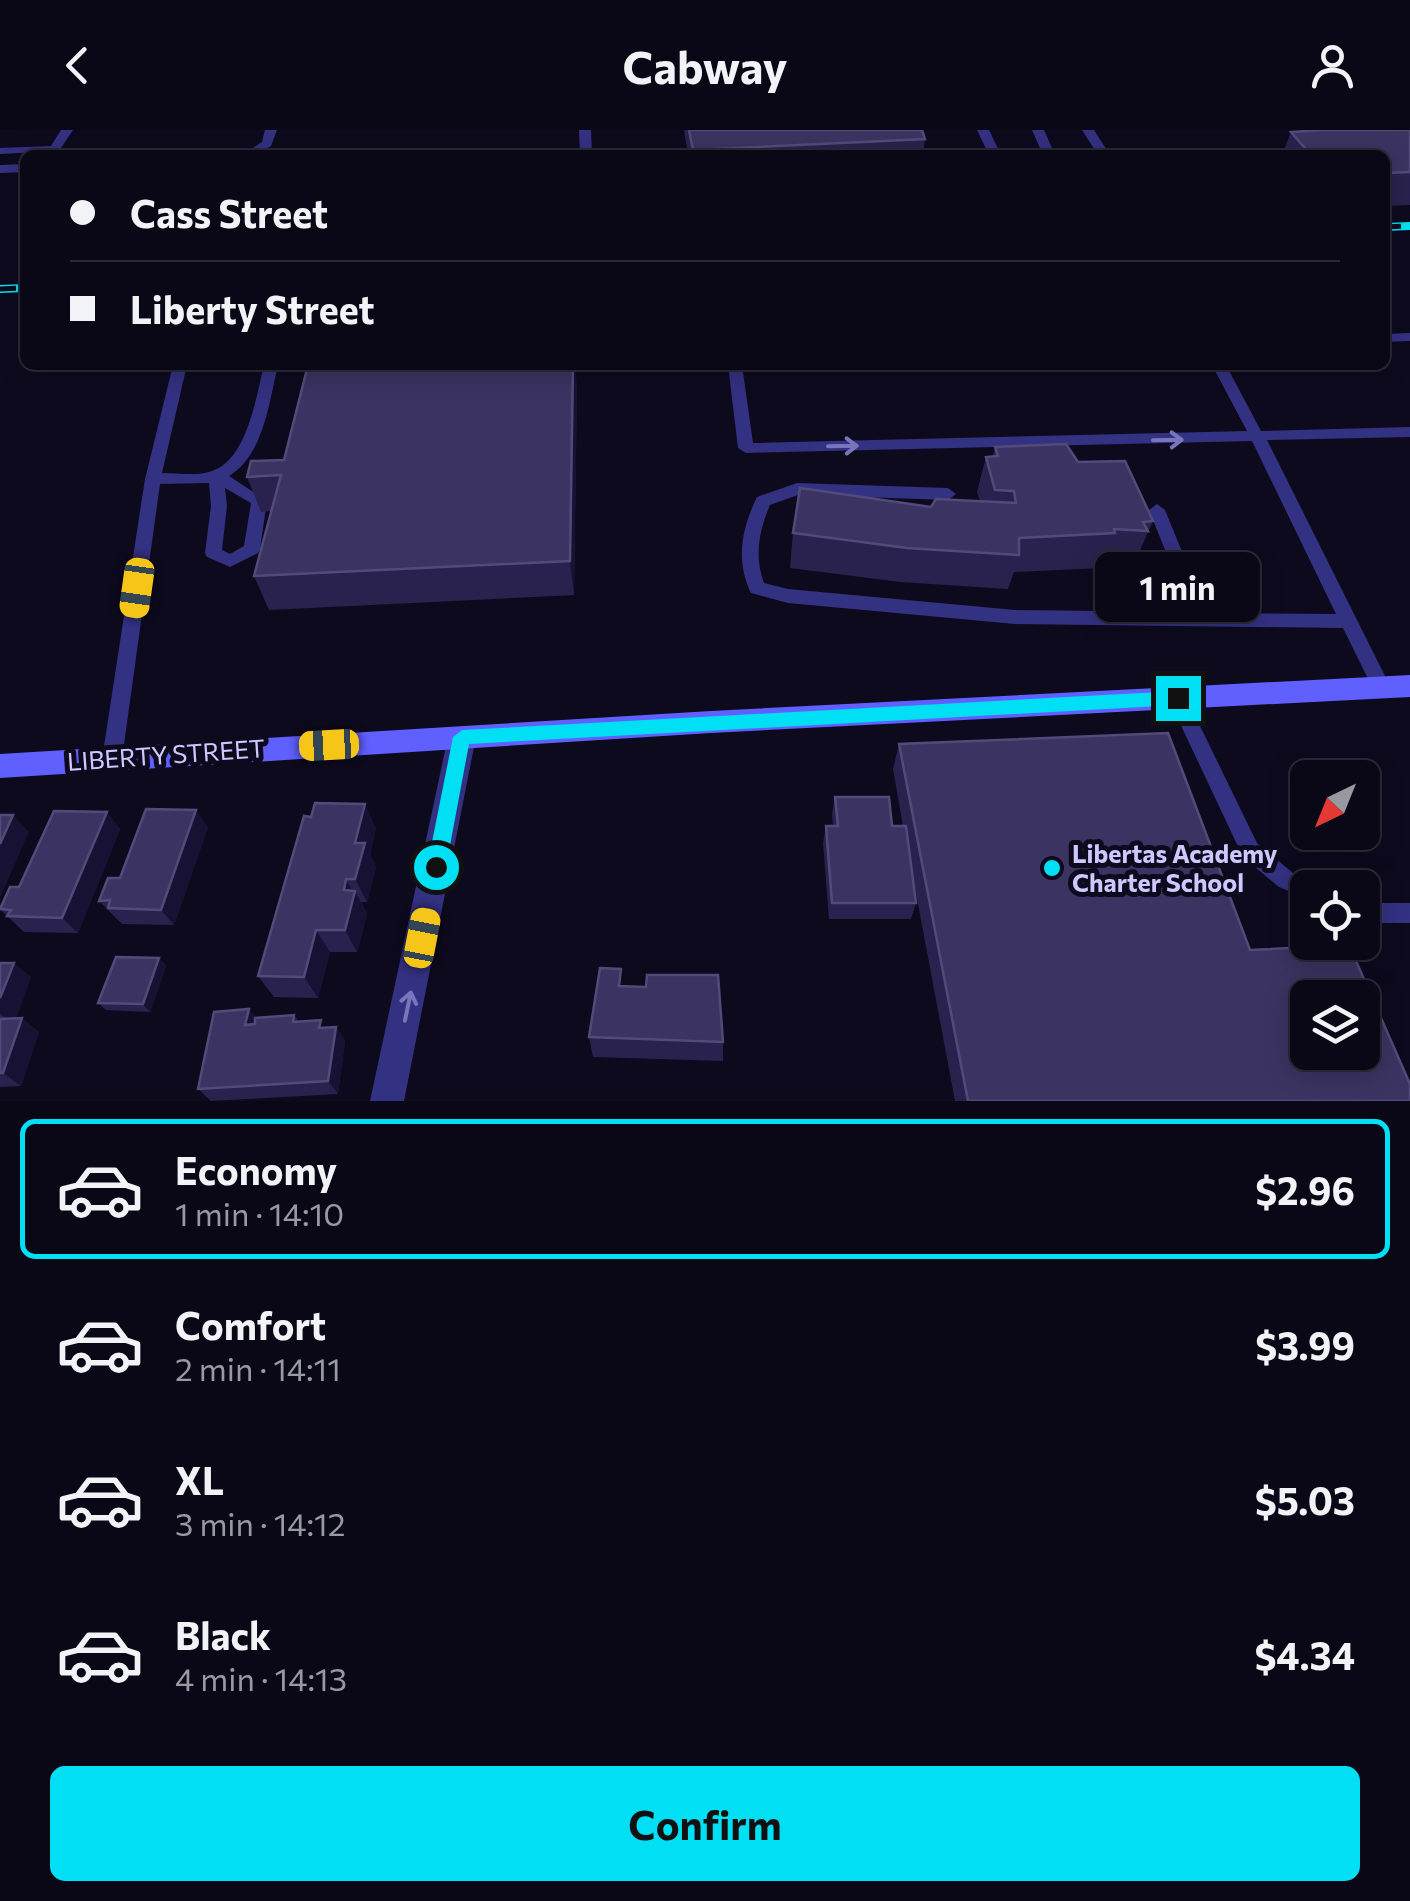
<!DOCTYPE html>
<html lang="en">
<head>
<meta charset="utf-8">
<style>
  :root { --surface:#0a0816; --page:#181623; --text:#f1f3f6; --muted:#999aa1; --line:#2a2935; --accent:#00dff3 }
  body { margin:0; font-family:Commissioner,sans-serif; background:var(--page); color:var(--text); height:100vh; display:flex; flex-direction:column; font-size:38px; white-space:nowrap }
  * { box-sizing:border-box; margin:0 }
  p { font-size:32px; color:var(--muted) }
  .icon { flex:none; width:55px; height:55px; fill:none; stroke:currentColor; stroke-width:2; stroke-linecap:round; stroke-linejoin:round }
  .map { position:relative; height:971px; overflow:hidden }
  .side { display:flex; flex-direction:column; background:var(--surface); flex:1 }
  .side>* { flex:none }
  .guide { position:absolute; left:20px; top:20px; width:1370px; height:220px; border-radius:15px; box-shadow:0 5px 25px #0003,0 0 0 2px var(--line); display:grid; align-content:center; height:220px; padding:0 50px; background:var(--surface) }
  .needle { width:65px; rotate:223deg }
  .buttons { position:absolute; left:1290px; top:630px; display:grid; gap:20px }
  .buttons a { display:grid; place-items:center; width:90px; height:90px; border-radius:15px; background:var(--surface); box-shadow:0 5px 25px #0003,0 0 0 2px var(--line); font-size:50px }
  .end { position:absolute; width:45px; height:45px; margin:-22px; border:12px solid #00dff3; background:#111; box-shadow:0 0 0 5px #111 }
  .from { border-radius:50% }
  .bubble { position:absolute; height:70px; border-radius:15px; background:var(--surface); box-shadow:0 5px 25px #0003,0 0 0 2px var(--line); font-size:32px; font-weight:700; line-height:70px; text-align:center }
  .car { position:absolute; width:30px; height:60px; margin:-30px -15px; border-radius:12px; box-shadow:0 0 8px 2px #0007; background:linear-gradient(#f5c518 24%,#345 0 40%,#f5c518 0 76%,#345 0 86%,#f5c518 0) }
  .guide b { display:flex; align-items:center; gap:35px; height:95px; font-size:38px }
  .guide b+b { border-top:2px solid var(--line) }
  .guide i { width:25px; height:25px; background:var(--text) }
  ul { padding:18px 0 0; list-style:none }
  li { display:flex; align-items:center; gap:30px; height:140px; margin:0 20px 15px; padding:0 30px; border:5px solid transparent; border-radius:15px }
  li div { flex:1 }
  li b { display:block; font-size:38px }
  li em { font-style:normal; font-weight:700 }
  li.current { border-color:var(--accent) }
  li>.icon { width:90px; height:90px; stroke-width:1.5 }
  .button { display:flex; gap:20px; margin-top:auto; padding:20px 50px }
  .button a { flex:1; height:115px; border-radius:15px; background:var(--accent); color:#111; font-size:40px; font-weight:700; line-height:115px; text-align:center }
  header { display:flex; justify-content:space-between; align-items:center; height:130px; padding:0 50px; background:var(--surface); font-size:45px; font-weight:700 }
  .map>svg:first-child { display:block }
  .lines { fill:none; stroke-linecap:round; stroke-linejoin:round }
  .lane { fill:#333181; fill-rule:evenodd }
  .street { fill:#333181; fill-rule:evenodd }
  .secondary { fill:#605fff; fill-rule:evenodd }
  .rail-casing { stroke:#00dff3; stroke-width:8 }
  .rail { stroke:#0d0a1e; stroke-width:5; stroke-dasharray:16; stroke-linecap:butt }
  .wall { fill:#29224e }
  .shaded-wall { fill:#171133 }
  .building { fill:#3b3361; stroke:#524b7a; stroke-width:2.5; fill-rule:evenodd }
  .oneway { stroke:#7875ba }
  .route { fill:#00dff3 }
  .poi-dot { fill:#00dff3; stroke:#0d0a1e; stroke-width:4 }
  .labels { text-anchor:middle; stroke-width:10; stroke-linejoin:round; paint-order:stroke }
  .street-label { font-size:25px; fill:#cdc8ff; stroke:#0d0a1e }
  .poi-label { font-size:25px; font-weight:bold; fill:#cdc8ff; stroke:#0d0a1e; text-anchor:start }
</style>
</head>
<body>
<header><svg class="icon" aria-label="back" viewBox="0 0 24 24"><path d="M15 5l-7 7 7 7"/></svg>Cabway<svg class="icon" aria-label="person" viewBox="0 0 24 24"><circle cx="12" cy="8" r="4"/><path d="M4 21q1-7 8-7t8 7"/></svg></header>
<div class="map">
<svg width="1410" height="971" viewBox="0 0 1410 971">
  <rect width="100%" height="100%" fill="#0d0a1e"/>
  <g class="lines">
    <g class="lane">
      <path d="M 61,0 L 73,0 L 59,21 L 0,24 L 0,18 L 51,16 Z"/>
      <path d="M 265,0 L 277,0 L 271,16 L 256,25 L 242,25 L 262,12 Z"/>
      <path d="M 579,0 L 591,0 L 592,25 L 580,25 Z"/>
      <path d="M 977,0 L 989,0 L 1001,25 L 989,25 Z"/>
      <path d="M 1032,0 L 1044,0 L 1055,25 L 1043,25 Z"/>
      <path d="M 1082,0 L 1094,0 L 1110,25 L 1098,25 Z"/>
      <path d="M 25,34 L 25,42 L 0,43 L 0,35 Z"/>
      <path d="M 1410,203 L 1410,211 L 1385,212 L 1385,204 Z"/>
      <path d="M 173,235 L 187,235 L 162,343 C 177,343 195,346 209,342 C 247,333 256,267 264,235 L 278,235 C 269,272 264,325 229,346 L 267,371 L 260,419 L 258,423 L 230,437 L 207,427 L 205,423 L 211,376 L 209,353 L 160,354 L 122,629 L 119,635 L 112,637 L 105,635 L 102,629 L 145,349 ZM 225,358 L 251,373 L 244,416 L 230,424 L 222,420 L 227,376 Z"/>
      <path d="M 728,235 L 742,235 L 753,313 L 1247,301 L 1212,235 L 1226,235 L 1261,301 L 1410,297 L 1410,307 L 1267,310 L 1391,558 L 1389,563 L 1375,563 L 1343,498 L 1015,494 L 788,473 L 751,463 C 735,430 742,398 757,367 L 797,353 L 948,358 L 956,364 L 948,370 L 798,365 L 770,375 C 759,401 754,426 764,453 L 788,459 L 1015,480 L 1190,482 L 1149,380 L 1157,374 L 1165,380 L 1207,483 L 1336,484 L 1252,311 L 746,323 L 738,318 Z"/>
      <path d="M 1177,560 L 1184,563 L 1257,713 L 1293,743 L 1315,752 L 1318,758 L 1308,758 L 1308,769 L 1279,757 L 1243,727 L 1168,568 L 1170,563 Z"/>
      <rect x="1362" y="773" width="48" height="20"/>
    </g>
    <path class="street" d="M 462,596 L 472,599 L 476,607 L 404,971 L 370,971 L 448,607 L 452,599 Z"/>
    <path class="secondary" d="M 1410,545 L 1410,567 L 711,603 L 0,648 L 0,624 L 711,581 Z"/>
    <g class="rail-casing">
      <g id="rail">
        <path d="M 1385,97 L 1410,96"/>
        <path d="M 0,159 L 25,158"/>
      </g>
    </g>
    <use href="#rail" class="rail"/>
  </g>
  <g class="wall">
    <path d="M 684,0 L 922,0 L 925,9 L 923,25 L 688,25 Z"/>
    <path d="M 1308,0 L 1410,0 L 1410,75 L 1385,76 L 1385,25 L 1282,25 L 1291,2 Z"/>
    <path d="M 577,254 L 574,465 L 269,480 L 254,446 L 271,381 L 261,382 L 247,347 L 284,330 Z"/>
    <path d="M 995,317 L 1078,332 L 1153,391 L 1133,436 L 1103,434 L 1102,438 L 1014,442 L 1008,459 L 900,452 L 790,438 L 793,403 L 931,377 L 980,371 L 977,362 L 986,327 L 993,326 Z"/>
    <path d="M 899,614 L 1250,820 L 1410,971 L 955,971 L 912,742 L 916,773 L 911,789 L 829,789 L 823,713 L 826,696 L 833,696 L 832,684 L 835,667 L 892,696 L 903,696 L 893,639 Z"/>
    <path d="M 208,697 L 174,795 L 122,794 L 99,771 L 120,748 Z"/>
    <path d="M 376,698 L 370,724 L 376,737 L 367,772 L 361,772 L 367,784 L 357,822 L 330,822 L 318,868 L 274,867 L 258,846 Z"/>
    <path d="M 120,699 L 78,803 L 24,802 L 0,779 L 19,757 Z"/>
    <path d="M 159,828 L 166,836 L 150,882 L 106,880 L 98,873 Z"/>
    <path d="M 0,833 L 31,847 L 16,888 L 39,902 L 21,956 L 0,957 Z"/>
    <path d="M 623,857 L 646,857 L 723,912 L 723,931 L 593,927 L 589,907 Z"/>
    <path d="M 294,885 L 299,892 L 326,898 L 336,897 L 345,911 L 338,964 L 211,971 L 198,959 L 255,888 Z"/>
  </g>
  <g class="shaded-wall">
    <path d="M 573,235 L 575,235 L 577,254 L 574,465 L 570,431 Z"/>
    <path d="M 365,674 L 376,698 L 370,724 L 376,737 L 367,772 L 355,749 L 355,713 Z"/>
    <path d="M 196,680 L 208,697 L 174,795 L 161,780 Z"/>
    <path d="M 107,682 L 120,699 L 78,803 L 62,788 Z"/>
    <path d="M 13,685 L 29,702 L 0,768 L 0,714 Z"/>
    <path d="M 346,749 L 354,764 L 355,761 L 367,784 L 357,822 L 345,800 L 344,760 Z"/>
    <path d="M 316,800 L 330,822 L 318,868 L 304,847 Z"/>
    <path d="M 159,828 L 166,836 L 150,882 L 143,874 Z"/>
    <path d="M 14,833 L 31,847 L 14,894 L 0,884 L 0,868 Z"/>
    <path d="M 249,879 L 260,894 L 245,895 Z"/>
    <path d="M 22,888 L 39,902 L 21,956 L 3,943 Z"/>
    <path d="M 336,897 L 345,911 L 338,964 L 328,951 Z"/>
  </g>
  <g class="building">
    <path d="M 689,0 L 922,0 L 925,9 L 693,20 Z"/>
    <path d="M 1322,0 L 1410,0 L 1410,42 L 1385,43 L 1385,25 L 1311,25 L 1291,2 Z"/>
    <path d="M 308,235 L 573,235 L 570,431 L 254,446 L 281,345 L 247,347 L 251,331 L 284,330 Z"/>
    <path d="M 1066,314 L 1078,332 L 1125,331 L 1153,391 L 1143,392 L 1148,401 L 1114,399 L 1115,403 L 1019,408 L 1019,425 L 907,418 L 793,403 L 800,358 L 931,377 L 936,369 L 1016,373 L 1014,361 L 995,360 L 986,327 L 998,326 L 995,317 Z"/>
    <path d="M 1168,603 L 1250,820 L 1349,815 L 1410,954 L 1410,971 L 968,971 L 899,614 ZM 1308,868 L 1362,868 L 1362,922 L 1308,922 Z"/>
    <path d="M 835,667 L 889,667 L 892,696 L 906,696 L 916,773 L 832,773 L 826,696 L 838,696 Z"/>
    <path d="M 315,673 L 365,674 L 355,713 L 365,713 L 355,749 L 346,749 L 344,760 L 355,761 L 345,800 L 316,800 L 304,847 L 258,846 L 304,686 L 311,687 Z"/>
    <path d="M 146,679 L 196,680 L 161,780 L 108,778 L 110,770 L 99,771 L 108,748 L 120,748 Z"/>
    <path d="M 54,681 L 107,682 L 62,788 L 7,786 L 11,780 L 0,779 L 10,757 L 19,757 Z"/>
    <path d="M 0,685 L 13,685 L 0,714 Z"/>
    <path d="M 116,827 L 159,828 L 143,874 L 98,873 Z"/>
    <path d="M 0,833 L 14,833 L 0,868 Z"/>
    <path d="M 600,838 L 621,839 L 619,856 L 646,857 L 647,845 L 718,845 L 723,912 L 589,907 Z"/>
    <path d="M 249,879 L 245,895 L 255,894 L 255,888 L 294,885 L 293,892 L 321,890 L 319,898 L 336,897 L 328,951 L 198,959 L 214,882 Z"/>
    <path d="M 22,888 L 3,943 L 0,943 L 0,889 Z"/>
  </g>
  <defs><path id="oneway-shaft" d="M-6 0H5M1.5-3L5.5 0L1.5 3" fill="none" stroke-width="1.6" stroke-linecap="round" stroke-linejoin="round" transform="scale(2.5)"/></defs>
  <g class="oneway">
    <use href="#oneway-shaft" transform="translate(1168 310) rotate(-1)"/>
    <use href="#oneway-shaft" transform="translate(843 316) rotate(-1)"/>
    <use href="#oneway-shaft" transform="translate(408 876) rotate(-78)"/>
  </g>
  <path class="route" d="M 1178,561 L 1186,568 L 1178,575 L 469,614 L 446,737 L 436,746 L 427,737 L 453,607 L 462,600 Z"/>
  <circle class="poi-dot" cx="1052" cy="738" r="10"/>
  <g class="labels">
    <g class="street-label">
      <text transform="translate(166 625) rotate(-4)" y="9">LIBERTY STREET</text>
    </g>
    <g class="poi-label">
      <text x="1072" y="733">Libertas Academy<tspan x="1072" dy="29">Charter School</tspan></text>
    </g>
  </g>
</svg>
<div class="buttons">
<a><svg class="needle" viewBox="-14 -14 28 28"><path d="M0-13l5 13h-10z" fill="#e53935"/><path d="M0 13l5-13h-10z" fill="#999aa1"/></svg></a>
<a><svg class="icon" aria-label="locate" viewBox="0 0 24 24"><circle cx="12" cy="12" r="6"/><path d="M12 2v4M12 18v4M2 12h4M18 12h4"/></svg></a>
<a><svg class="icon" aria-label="layers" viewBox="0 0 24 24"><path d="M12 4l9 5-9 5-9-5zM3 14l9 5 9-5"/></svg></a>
</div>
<i class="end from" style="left:436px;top:737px"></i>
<i class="end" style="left:1178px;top:568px"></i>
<div class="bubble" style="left:1095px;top:422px;width:165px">1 min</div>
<i class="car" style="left:137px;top:458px;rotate:188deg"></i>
<i class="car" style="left:329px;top:615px;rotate:267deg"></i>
<i class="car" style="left:422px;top:808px;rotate:11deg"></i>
<div class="guide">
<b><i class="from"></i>Cass Street</b>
<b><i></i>Liberty Street</b>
</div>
</div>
<section class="side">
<ul>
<li class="current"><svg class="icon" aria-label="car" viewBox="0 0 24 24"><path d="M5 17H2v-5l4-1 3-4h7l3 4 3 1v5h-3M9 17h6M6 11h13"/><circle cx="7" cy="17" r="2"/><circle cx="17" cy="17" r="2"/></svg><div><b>Economy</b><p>1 min · 14:10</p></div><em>$2.96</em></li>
<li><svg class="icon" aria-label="car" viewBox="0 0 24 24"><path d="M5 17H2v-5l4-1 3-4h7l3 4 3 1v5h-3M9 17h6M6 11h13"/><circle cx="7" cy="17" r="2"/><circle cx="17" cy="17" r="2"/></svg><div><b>Comfort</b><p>2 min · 14:11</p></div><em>$3.99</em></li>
<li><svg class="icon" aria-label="car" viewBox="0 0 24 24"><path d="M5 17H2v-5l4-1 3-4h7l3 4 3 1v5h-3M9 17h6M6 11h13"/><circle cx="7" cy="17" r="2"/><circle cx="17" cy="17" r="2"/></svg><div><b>XL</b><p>3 min · 14:12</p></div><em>$5.03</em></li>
<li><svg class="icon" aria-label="car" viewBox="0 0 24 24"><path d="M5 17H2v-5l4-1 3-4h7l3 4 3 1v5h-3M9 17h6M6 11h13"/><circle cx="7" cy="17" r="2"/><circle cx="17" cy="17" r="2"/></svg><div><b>Black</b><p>4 min · 14:13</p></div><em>$4.34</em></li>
</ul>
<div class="button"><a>Confirm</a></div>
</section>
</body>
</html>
